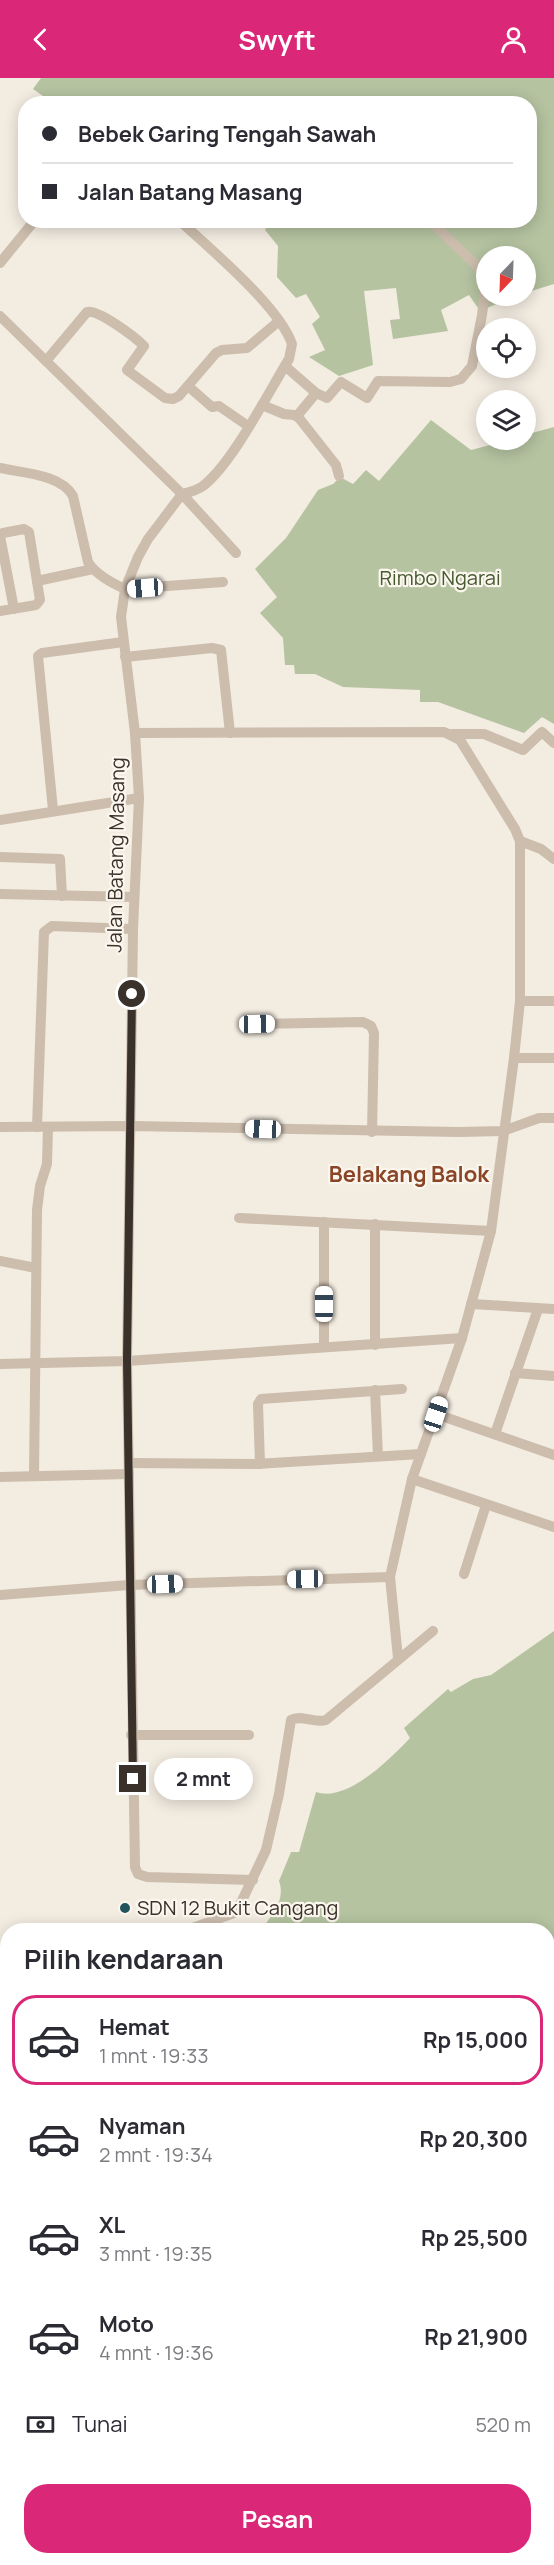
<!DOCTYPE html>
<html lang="id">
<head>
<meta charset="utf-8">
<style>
  :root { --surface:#fff; --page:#f7f7f7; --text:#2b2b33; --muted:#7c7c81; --line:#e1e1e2; --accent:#db2777 }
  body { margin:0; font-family:Manrope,sans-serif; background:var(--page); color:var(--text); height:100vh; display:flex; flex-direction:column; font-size:22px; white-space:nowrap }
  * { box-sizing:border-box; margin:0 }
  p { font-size:20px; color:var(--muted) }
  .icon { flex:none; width:33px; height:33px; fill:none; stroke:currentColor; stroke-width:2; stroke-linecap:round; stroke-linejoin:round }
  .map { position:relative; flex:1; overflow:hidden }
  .side { position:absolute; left:0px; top:1845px; width:555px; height:642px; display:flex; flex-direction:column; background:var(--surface); border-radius:24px 24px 0 0; box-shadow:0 3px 15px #0003 }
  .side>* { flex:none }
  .hud { position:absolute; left:18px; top:18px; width:519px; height:132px; border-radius:24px; box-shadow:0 3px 15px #0003; display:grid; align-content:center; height:132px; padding:0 24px; background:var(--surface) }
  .needle { width:39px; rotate:203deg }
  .buttons { position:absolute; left:476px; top:168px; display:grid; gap:12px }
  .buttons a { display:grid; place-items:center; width:60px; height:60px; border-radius:50%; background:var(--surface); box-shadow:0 3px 15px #0003; font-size:30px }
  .end { position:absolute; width:27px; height:27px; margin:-14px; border:8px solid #3a312b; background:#fff; box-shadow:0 0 0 3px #fff }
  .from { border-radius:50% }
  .bubble { position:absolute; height:42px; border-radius:21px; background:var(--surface); box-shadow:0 3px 15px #0003; font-size:20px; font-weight:700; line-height:42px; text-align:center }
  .car { position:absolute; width:18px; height:36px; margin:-18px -9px; border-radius:8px; box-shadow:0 0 4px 2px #0007; background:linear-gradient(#fff 24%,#345 0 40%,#fff 0 76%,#345 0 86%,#fff 0) }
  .hud b { display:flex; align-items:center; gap:21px; height:57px; font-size:22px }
  .hud b+b { border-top:2px solid var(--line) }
  .hud i { width:15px; height:15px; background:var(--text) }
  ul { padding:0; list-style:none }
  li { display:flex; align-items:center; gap:18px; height:90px; margin:0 12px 9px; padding:0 12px; border:3px solid transparent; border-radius:24px }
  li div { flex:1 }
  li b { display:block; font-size:22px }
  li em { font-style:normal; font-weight:700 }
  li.current { border-color:var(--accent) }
  li>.icon { width:54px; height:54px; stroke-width:1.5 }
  h2 { padding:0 24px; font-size:27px; line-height:72px }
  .pay { display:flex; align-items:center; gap:15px; height:66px; padding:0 24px; font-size:22px }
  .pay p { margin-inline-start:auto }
  .action { display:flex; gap:12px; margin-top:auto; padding:12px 24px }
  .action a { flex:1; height:69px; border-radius:24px; background:var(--accent); color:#fff; font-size:24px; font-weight:700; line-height:69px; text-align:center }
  header { display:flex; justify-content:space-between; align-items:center; height:78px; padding:0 24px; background:var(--accent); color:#fff; font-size:27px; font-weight:700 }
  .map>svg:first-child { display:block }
  .green { fill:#b5c3a1 }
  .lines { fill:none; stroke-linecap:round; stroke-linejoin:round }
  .street { stroke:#ccbdad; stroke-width:10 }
  .secondary { stroke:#a08d7e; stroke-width:15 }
  .route { stroke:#3a312b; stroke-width:8 }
  .poi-dot { fill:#21535c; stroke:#fbf6ee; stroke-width:2 }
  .labels { text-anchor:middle; stroke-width:4.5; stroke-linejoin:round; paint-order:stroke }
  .park-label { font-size:20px; fill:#46592f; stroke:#fbf6ee }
  .street-label { font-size:20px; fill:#3a312b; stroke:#fbf6ee }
  .poi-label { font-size:20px; fill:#3a312b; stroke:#fbf6ee; text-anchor:start }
  .quarter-label { font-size:22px; font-weight:bold; fill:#894525; stroke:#fbf6ee }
</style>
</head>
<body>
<header><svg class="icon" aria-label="back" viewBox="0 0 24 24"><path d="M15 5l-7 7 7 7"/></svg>Swyft<svg class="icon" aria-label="person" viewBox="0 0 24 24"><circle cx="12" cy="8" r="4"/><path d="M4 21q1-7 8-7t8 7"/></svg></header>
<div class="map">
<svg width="554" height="2487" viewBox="0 0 554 2487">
  <rect width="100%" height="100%" fill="#f3ece1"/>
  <g class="green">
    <path d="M 41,0 L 554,0 L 554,206 L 525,215 L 525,178 L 486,178 L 486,218 L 515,218 L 480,233 L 469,217 L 441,232 L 448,253 L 393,261 L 390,242 L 400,241 L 396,210 L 364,213 L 373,287 L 339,298 L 309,279 L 325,272 L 312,246 L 320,239 L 306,216 L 296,220 L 277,199 L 278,168 L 265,152 L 271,143 L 530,142 L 530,26 L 144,26 L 139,23 L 137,26 L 38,26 L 43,18 L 33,11 Z"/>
    <path d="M 431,342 L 471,372 L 509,362 L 525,362 L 525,357 L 554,349 L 554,646 L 542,639 L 524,655 L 438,624 L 420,624 L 420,612 L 343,609 L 315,596 L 295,596 L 294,587 L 285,587 L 283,560 L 260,535 L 277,519 L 255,491 L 286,460 L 318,412 L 333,406 L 340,399 L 353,406 L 366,392 L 379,403 Z"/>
    <path d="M 554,1553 L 554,2487 L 497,2487 L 488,2480 L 548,2480 L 548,1852 L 261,1852 C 272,1837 286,1822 279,1803 L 291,1774 L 299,1774 L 316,1714 C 347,1725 391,1680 410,1660 L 404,1650 L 448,1611 L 451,1614 L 473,1601 L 491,1597 Z"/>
  </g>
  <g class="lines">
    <g class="street">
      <path d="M 0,185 L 35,142"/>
      <path d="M 0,238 L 182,416 C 190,414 196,413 203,408 C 232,386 268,315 289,281 L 292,266 C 279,228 210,171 179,142"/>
      <path d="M 46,283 L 87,234 C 98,231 135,259 144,268 L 127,292 L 165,320 L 173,321 L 179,318 L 216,275 L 222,272 L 247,270 L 279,243"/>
      <path d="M 285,288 L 316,315"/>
      <path d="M 188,308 L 212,329 L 219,328 L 248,348"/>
      <path d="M 262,327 L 284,336 L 294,337 L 299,340 L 336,387 L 339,398"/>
      <path d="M 297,338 L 316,315 L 327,320 L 341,304 L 367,320 L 378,303 L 450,304 L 461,301 L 472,288 L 482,237 L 486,205 L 479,190 L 429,142"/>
      <path d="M 0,390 C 22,395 61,396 73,418 L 88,484 C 96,497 112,505 125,511 L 223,504"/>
      <path d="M 236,475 L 182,416 L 148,461 L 138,479 L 125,511 L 121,539 L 135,655 L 139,720 L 133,851 L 127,1283 L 135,1789 L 138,1796 L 147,1799 L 253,1802"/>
      <path d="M 37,503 L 93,491"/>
      <path d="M 0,533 L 36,527 L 40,522 L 29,454 L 24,451 L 3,455 L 0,458 L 14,531"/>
      <path d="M 125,579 L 212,570 L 221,572 L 230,655"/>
      <path d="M 135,655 L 444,654 L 460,662 L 515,751 L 520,763 L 520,923 L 514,980 L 491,1153 L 462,1260 L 412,1401 L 390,1499 L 398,1580"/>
      <path d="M 452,656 L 484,656 L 523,672 L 542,654 L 554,665"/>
      <path d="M 53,732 L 38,578 L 42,575 L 123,564"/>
      <path d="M 0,742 L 139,720"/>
      <path d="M 520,763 L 541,771 L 554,781"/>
      <path d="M 0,779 L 60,781 L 62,818"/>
      <path d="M 0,816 L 134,819"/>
      <path d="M 520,923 L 554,923"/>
      <path d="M 257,946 L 363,944 L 371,948 L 374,955 L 372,1054"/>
      <path d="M 514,980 L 554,980"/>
      <path d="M 0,1049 L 131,1048 L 459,1054 L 503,1053 L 539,1040 L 554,1040"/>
      <path d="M 37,1049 L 44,854 L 52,848 L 133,851"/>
      <path d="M 239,1140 L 491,1153"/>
      <path d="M 375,1146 L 375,1267"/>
      <path d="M 0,1183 L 36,1190"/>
      <path d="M 471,1226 L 554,1231"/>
      <path d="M 324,1269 L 324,1144"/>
      <path d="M 0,1286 L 127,1283 L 462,1260"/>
      <path d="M 515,1295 L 554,1298"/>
      <path d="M 375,1312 L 378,1378"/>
      <path d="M 436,1336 L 554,1377"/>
      <path d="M 495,1356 L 538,1231"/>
      <path d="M 129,1385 L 256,1386 L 421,1376"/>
      <path d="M 260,1386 L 258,1326 L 261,1321 L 402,1311"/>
      <path d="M 34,1398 L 37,1132 L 40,1108 L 47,1086 L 48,1049"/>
      <path d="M 0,1399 L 129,1396"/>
      <path d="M 412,1401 L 554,1449"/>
      <path d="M 464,1496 L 486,1427"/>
      <path d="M 0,1517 L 129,1507 L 390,1499"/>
      <path d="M 131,1657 L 249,1657"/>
      <path d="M 187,1852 L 234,1835 L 239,1829 L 266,1772 L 279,1716 L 291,1642 C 302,1636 314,1646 326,1642 L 433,1553"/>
      <path d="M 0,1897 L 8,1897"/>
      <path d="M 0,1939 L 8,1939"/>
      <path d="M 0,2211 L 8,2204"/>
      <path d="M 260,2487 L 264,2480"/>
    </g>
    <g class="secondary">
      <path d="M 0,2302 L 8,2299"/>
      <path d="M 0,2376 L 8,2381"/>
      <path d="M 124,2480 L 132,2487"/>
      <path d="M 489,2480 L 497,2487"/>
    </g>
  </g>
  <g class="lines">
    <path class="route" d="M 132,916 L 127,1282 L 133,1701"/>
  </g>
  <circle class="poi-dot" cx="125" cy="1830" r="6"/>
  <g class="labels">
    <g class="park-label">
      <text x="440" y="507">Rimbo Ngarai</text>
    </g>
    <g class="street-label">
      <text transform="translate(116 777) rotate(-89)" y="7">Jalan Batang Masang</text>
    </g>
    <g class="poi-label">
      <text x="137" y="1837">SDN 12 Bukit Cangang</text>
    </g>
    <g class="quarter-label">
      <text x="409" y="1104">Belakang Balok</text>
    </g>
  </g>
</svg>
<div class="buttons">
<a><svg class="needle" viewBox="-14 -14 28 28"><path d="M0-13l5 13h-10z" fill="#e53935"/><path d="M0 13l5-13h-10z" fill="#7c7c81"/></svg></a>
<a><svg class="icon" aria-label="locate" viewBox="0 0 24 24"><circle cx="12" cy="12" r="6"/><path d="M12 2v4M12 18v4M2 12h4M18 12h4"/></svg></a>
<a><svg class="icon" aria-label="layers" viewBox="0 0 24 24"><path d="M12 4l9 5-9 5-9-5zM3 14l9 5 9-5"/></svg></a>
</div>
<i class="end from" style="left:132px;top:916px"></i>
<i class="end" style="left:133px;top:1701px"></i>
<div class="bubble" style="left:154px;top:1680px;width:99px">2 mnt</div>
<i class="car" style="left:145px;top:510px;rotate:266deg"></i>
<i class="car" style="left:257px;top:946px;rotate:89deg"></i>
<i class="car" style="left:263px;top:1051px;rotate:272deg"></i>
<i class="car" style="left:324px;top:1226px;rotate:0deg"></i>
<i class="car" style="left:436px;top:1336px;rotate:18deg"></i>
<i class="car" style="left:305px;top:1501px;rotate:269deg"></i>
<i class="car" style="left:165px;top:1506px;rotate:88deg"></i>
<div class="hud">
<b><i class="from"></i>Bebek Garing Tengah Sawah</b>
<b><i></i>Jalan Batang Masang</b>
</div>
<section class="side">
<h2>Pilih kendaraan</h2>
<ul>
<li class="current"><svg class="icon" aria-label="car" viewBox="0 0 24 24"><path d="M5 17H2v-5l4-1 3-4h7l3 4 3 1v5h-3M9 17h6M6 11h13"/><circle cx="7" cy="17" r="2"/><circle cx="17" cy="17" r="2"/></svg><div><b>Hemat</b><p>1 mnt · 19:33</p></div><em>Rp 15,000</em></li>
<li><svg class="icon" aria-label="car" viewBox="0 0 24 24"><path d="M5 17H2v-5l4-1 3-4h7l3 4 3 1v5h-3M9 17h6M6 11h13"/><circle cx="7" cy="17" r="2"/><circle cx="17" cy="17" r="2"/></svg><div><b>Nyaman</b><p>2 mnt · 19:34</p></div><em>Rp 20,300</em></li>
<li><svg class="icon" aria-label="car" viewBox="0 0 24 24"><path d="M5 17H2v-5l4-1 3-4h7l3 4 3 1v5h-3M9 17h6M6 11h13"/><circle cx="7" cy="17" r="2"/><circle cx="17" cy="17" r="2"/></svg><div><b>XL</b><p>3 mnt · 19:35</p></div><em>Rp 25,500</em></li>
<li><svg class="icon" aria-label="car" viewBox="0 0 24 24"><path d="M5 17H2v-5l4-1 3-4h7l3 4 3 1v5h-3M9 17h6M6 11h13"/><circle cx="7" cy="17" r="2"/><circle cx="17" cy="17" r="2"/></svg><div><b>Moto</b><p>4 mnt · 19:36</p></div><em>Rp 21,900</em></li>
</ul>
<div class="pay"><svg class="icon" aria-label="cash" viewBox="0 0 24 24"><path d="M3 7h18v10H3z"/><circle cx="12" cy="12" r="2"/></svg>Tunai<p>520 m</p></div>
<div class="action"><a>Pesan</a></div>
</section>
</div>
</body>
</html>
